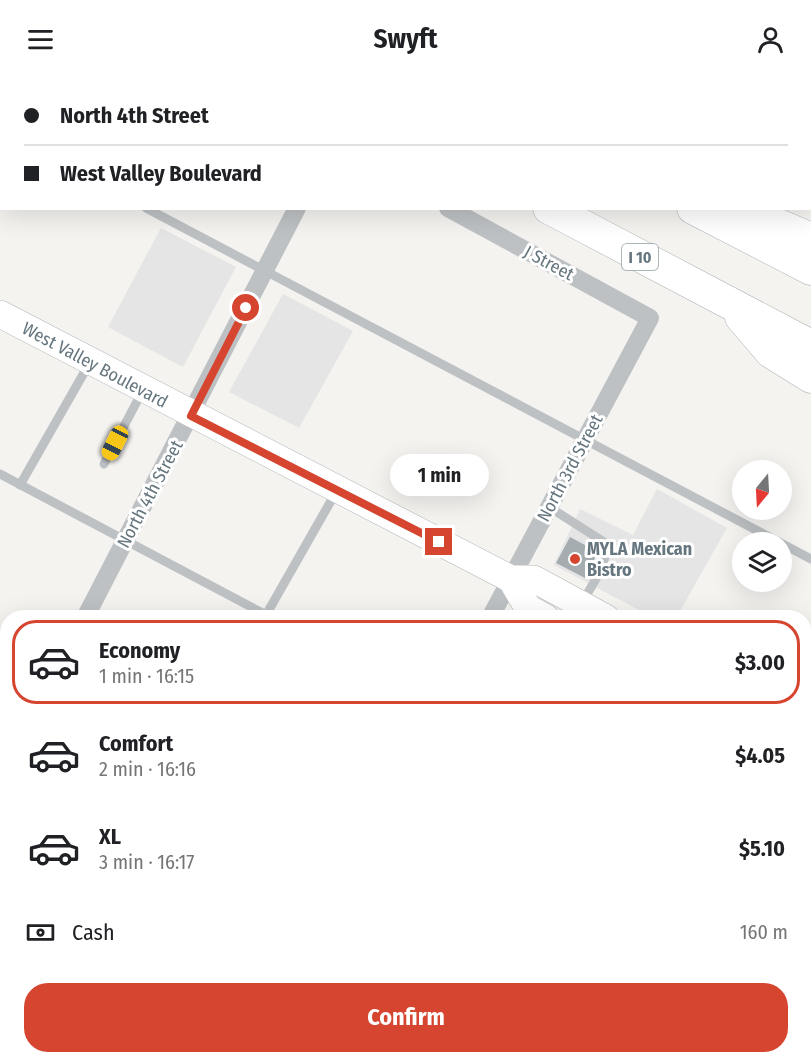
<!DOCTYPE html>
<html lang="en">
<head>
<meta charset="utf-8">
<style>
  :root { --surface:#fff; --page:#f2f2f2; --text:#202124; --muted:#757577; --line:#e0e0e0; --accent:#d5452f }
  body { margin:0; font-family:"Fira Sans Condensed",sans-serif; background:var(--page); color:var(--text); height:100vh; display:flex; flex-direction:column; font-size:22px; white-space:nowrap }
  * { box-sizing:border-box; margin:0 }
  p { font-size:20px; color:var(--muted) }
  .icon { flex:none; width:33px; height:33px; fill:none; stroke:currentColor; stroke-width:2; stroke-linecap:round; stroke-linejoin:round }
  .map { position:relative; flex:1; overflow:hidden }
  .details { position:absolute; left:0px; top:532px; width:812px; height:454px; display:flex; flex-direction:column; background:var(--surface); border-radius:24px 24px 0 0; box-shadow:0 6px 24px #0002 }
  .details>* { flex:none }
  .top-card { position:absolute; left:0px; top:0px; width:812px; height:132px; box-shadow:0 6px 24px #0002; display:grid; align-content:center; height:132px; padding:0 24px; background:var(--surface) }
  .needle { width:39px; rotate:198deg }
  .tools { position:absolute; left:732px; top:382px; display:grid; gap:12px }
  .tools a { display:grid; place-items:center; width:60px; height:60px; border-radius:50%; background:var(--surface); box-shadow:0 6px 24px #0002; font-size:30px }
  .end { position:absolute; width:27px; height:27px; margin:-14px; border:8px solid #d5452f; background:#fff; box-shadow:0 0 0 3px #fff }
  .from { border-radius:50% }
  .bubble { position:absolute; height:42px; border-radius:21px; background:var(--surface); box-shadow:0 6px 24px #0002; font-size:20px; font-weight:700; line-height:42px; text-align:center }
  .car { position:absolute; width:18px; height:36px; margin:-18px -9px; border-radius:8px; box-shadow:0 0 4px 2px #0007; background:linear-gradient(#f5c518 24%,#345 0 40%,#f5c518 0 76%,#345 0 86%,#f5c518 0) }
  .top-card b { display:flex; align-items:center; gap:21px; height:57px; font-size:22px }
  .top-card b+b { border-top:2px solid var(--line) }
  .top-card i { width:15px; height:15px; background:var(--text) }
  ul { padding:10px 0 0; list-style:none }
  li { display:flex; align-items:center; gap:18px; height:84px; margin:0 12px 9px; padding:0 12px; border:3px solid transparent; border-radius:24px }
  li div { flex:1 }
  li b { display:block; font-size:22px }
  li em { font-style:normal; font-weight:700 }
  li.current { border-color:var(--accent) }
  li>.icon { width:54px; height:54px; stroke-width:1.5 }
  .pay { display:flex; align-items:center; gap:15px; height:66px; padding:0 24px; font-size:22px }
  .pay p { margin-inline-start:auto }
  .button { display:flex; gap:12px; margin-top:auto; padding:12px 24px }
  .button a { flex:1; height:69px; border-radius:24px; background:var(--accent); color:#fff; font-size:24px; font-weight:700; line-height:69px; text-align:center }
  header { display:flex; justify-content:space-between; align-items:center; height:78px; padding:0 24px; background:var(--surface); font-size:27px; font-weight:700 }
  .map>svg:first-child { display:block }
  .built { fill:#e4e5e4 }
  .building { fill:#a5adb1 }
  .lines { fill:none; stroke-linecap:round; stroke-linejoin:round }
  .primary-casing { stroke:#b1b5b8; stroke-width:28 }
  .highway-casing { stroke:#b0b4b6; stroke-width:33 }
  .path { stroke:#b7babc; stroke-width:3; stroke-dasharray:3 3; stroke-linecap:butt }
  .lane { stroke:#bdc1c4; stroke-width:9 }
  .street { stroke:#bdc1c4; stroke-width:18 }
  .primary { stroke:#fff; stroke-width:27 }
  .highway { stroke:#fff; stroke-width:32 }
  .rail-casing { stroke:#9fa5a9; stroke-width:7 }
  .rail { stroke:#fff; stroke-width:4.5; stroke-dasharray:14; stroke-linecap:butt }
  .route { stroke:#d5452f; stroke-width:8 }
  .poi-dot { fill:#d5452f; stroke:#fff; stroke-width:2 }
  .labels { text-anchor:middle; stroke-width:6; stroke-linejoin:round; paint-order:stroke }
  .shield { fill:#fff; stroke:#939fa5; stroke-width:1.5 }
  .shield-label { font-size:16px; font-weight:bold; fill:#65767f }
  .street-label { font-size:18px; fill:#65767f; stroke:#fff }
  .poi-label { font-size:18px; font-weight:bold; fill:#65767f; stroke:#fff; text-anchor:start }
</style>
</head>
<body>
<header><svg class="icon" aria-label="menu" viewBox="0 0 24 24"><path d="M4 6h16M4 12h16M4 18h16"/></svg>Swyft<svg class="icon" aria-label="person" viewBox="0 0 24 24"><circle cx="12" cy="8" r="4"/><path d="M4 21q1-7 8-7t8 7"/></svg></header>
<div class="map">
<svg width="811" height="986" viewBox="0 0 811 986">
  <rect width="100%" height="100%" fill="#f4f3f0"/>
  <g class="built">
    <path d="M 161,150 L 236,189 L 183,289 L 108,249 Z"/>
    <path d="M 283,216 L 353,253 L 299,350 L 229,314 Z"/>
    <path d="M 657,411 L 727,450 L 676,540 L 654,540 L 554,487 L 580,431 L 633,457 Z"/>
    <path d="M 811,774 L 811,986 L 700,986 L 703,980 L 804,980 L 804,787 Z"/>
  </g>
  <path class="building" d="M 570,459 L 598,474 L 585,500 L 556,485 Z"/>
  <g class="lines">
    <g class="primary-casing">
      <g id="primary">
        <path d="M 0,236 L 511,501 L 534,501 L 606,540"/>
        <path d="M 511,501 L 528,530 L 546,540"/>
        <path d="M 804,640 L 811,643"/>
        <path d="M 804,678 L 811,682"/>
      </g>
    </g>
    <g class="highway-casing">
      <g id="highway">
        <path d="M 304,0 L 306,2"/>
        <path d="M 442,0 L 445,2"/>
        <path d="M 549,130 L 811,268"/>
        <path d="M 693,130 L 811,191"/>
        <path d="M 739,130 L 811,161"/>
        <path d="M 741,239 L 771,274 L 811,299"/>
      </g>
    </g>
    <g class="path">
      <path d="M 743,0 L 746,2"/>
      <path d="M 810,34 L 811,34"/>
    </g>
    <g class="lane">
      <path d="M 0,54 L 2,55"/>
      <path d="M 146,130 L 811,481"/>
      <path d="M 104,386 L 143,312"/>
      <path d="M 0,396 L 272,540"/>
      <path d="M 20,407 L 89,286"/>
      <path d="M 549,429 L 604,464 C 611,482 591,508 582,525"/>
      <path d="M 266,537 L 336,414"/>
      <path d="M 0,738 L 8,742"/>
      <path d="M 301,980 L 314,986"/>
      <path d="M 408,980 L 421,986"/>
      <path d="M 595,980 L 607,986"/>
    </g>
    <g class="street">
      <path d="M 198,0 L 201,2"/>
      <path d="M 448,130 L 650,240 L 490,540"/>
      <path d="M 85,540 L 297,130"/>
      <path d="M 0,567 L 8,571"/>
      <path d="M 0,700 L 8,686"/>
      <path d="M 804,726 L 811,712"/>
      <path d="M 0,908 L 8,912"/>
      <path d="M 135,980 L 147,986"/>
      <path d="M 255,986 L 259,980"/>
      <path d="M 666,986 L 670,980"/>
    </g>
    <use href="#primary" class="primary"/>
    <use href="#highway" class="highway"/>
    <g class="rail-casing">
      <g id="rail">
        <path d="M 619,0 L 622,2"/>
        <path d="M 652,0 L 655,2"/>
        <path d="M 685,0 L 688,2"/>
        <path d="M 810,64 L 811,65"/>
        <path d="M 810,82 L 811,83"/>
        <path d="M 810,100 L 811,101"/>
      </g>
    </g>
    <use href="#rail" class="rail"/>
  </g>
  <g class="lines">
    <path class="route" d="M 246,230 L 191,338 L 439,464"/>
  </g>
  <circle class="poi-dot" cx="575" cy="481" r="6"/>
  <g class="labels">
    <rect class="shield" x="622" y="166" width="36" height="26" rx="4.5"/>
    <g class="shield-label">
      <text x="640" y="185">I 10</text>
    </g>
    <g class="street-label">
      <text transform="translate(549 185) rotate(28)" y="6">J Street</text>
      <text transform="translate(95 287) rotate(28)" y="6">West Valley Boulevard</text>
      <text transform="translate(570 390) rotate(-62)" y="6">North 3rd Street</text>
      <text transform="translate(150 416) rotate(-62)" y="6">North 4th Street</text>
    </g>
    <g class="poi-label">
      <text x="587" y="477">MYLA Mexican<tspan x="587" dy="21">Bistro</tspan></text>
    </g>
  </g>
</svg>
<div class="tools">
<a><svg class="needle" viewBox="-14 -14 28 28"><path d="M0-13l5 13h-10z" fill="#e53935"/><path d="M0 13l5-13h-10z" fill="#757577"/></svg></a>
<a><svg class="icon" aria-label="layers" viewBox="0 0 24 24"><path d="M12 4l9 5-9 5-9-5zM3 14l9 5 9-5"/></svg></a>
</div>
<i class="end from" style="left:246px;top:230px"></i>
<i class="end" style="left:439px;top:464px"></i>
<div class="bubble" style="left:390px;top:376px;width:99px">1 min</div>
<i class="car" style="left:115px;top:365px;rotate:207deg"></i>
<div class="top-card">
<b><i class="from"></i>North 4th Street</b>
<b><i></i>West Valley Boulevard</b>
</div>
<section class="details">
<ul>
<li class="current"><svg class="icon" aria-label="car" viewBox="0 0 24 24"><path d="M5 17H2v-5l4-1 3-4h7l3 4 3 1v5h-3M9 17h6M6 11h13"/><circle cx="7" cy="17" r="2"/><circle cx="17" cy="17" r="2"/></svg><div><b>Economy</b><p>1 min · 16:15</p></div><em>$3.00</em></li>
<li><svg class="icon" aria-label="car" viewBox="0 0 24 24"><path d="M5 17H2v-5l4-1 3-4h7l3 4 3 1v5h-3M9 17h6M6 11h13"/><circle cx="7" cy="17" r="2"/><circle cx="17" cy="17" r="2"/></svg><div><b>Comfort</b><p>2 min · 16:16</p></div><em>$4.05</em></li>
<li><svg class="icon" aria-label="car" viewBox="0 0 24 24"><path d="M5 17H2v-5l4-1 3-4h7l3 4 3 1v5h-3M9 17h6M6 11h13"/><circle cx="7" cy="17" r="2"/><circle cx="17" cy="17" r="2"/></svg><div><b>XL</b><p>3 min · 16:17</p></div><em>$5.10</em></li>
</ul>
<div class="pay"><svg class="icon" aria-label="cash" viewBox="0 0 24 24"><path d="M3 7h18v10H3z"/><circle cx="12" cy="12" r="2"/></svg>Cash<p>160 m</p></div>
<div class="button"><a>Confirm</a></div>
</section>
</div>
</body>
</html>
